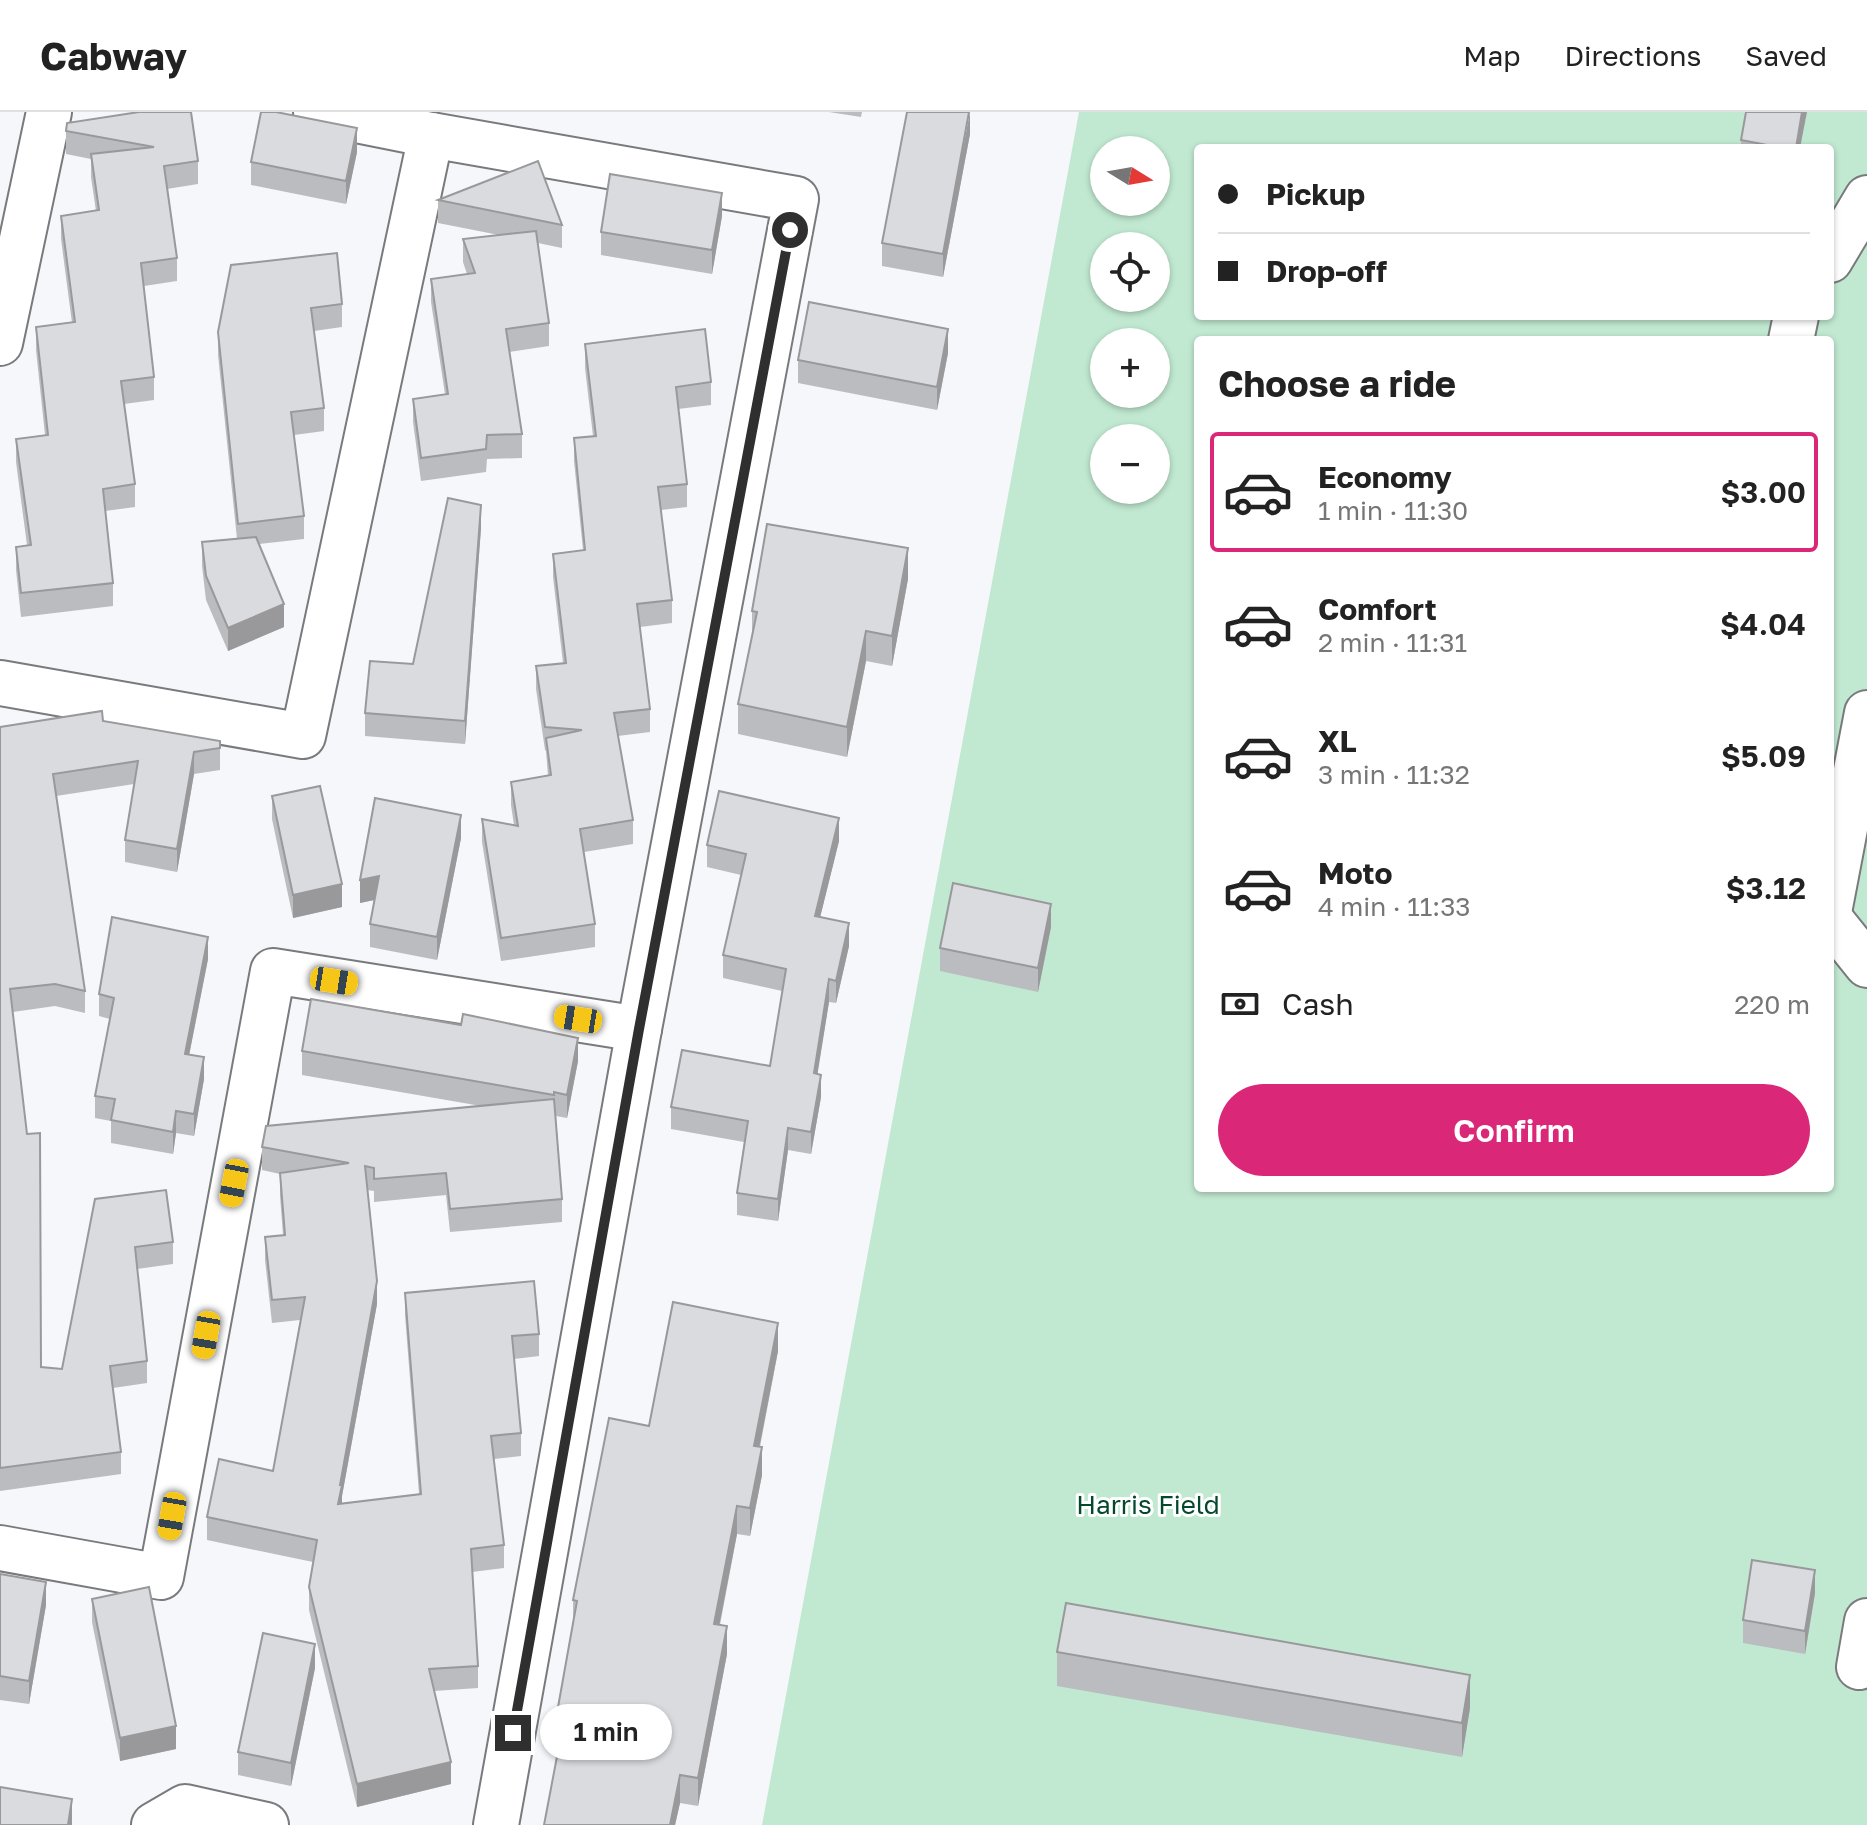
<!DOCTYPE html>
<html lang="en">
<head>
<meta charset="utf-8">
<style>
  :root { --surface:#fff; --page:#f6f6f6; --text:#222; --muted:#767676; --line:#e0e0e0; --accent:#db2777 }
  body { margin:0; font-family:"Golos Text",sans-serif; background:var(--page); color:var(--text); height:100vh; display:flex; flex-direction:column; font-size:30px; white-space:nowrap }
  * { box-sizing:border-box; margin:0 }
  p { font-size:26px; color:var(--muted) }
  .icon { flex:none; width:44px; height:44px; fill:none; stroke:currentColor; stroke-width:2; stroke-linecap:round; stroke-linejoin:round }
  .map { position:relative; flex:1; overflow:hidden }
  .details { position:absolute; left:1194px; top:224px; width:640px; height:856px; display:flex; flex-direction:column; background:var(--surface); border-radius:8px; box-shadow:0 2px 6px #0004 }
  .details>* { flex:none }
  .banner { position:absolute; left:1194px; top:32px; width:640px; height:176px; border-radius:8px; box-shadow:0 2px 6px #0004; display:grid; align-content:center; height:176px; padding:0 24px; background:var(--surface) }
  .needle { width:52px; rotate:101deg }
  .buttons { position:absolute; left:1090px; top:24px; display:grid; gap:16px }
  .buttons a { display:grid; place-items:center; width:80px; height:80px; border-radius:50%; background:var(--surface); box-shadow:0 2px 6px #0004; font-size:40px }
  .end { position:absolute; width:36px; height:36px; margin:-18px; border:10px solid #2f2f30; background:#fff; box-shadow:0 0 0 4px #fff }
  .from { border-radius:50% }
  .bubble { position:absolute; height:56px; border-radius:28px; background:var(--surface); box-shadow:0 2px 6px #0004; font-size:26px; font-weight:600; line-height:56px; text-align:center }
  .car { position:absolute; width:24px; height:48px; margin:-24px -12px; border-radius:10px; box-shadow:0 0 6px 2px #0007; background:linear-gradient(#f5c518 24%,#345 0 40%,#f5c518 0 76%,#345 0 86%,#f5c518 0) }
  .banner b { display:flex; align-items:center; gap:28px; height:76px; font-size:30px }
  .banner b+b { border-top:2px solid var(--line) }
  .banner i { width:20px; height:20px; background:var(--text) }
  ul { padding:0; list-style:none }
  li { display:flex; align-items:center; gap:24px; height:120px; margin:0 16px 12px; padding:0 8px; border:4px solid transparent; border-radius:8px }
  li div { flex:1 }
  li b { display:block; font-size:30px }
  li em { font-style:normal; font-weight:600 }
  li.selected { border-color:var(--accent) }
  li>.icon { width:72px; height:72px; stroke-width:1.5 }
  h2 { padding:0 24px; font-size:36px; line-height:96px }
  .pay { display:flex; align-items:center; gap:20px; height:88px; padding:0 24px; font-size:30px }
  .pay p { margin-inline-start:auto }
  .primary-button { display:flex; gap:16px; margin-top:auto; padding:16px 24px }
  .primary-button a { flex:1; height:92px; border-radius:48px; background:var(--accent); color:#fff; font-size:32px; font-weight:600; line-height:92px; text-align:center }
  header { display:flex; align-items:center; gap:48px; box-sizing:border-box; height:112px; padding:0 40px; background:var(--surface); border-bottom:2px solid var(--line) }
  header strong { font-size:38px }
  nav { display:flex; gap:44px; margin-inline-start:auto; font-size:28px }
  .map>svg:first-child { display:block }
  .green { fill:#c1e9d1; fill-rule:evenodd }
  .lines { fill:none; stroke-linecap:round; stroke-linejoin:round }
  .minor-casing { stroke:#797a7d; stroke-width:48 }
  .minor { stroke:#fff; stroke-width:44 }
  .wall { fill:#bbbcbf }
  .shaded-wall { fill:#99999b }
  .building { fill:#dadbde; stroke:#99999b; stroke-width:2 }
  .route { stroke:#2f2f30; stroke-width:10 }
  .labels { text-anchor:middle; stroke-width:6; stroke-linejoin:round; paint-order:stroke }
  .park-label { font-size:26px; fill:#05482c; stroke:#fff }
</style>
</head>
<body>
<header>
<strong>Cabway</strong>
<nav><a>Map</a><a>Directions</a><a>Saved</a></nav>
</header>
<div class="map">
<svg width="1867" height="1713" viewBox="0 0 1867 1713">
  <rect width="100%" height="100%" fill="#f5f7fa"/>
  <path class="green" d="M 1079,0 L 1867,0 L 1867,1713 L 762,1713 ZM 1198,36 L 1830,36 L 1830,204 L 1198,204 ZM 1104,38 L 1156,38 L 1156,90 L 1104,90 ZM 1104,134 L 1156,134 L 1156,186 L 1104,186 ZM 1198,228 L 1830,228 L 1830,1076 L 1198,1076 ZM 1104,230 L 1156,230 L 1156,282 L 1104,282 ZM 1104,326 L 1156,326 L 1156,378 L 1104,378 Z"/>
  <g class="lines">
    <g class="minor-casing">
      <g id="minor">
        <path d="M 316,0 L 431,23 L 796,87 L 639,917 L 496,1713"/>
        <path d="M 1830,148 L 1867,86"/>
        <path d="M 1791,228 L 1796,204"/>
        <path d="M 0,231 L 49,0"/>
        <path d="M 0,571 L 303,624 L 431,23"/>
        <path d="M 1830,795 L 1867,601"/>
        <path d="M 1830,807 L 1867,853"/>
        <path d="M 0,1436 L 161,1465 L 273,859 L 639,917"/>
        <path d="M 1859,1555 L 1867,1509"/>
        <path d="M 154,1713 L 185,1695 L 266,1713"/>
      </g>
    </g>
    <use href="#minor" class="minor"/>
  </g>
  <g class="wall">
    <path d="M 829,0 L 862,0 L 861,5 Z"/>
    <path d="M 67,11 L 198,49 L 198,72 L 167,77 L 177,146 L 177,169 L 144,174 L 154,265 L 154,288 L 124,292 L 135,372 L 135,395 L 105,399 L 113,471 L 113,494 L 21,505 L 16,458 L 16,435 L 27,433 L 16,350 L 16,327 L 45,323 L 36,238 L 36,215 L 72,211 L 61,127 L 61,104 L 96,99 L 91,65 L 91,47 L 66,42 L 66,19 Z"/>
    <path d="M 970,22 L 943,165 L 882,154 L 882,131 Z"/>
    <path d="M 1741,28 L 1800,36 L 1741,36 Z"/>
    <path d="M 357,40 L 346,92 L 251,73 L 251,50 Z"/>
    <path d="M 438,88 L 562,113 L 562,136 L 538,131 L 549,211 L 549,234 L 509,240 L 522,322 L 522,346 L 487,347 L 486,360 L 421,369 L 413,310 L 413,287 L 445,282 L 431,190 L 431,167 L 467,162 L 463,150 L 463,127 L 499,123 L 438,111 Z"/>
    <path d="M 722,104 L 712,162 L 601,143 L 601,120 Z"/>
    <path d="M 337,141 L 342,192 L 342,215 L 314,219 L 324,296 L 324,319 L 294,323 L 304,404 L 304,427 L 259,432 L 284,515 L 228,539 L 206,488 L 202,454 L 202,430 L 237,427 L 218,243 L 218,220 Z"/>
    <path d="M 585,232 L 711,270 L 711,293 L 678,297 L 687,372 L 687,395 L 661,398 L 672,488 L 672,511 L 640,515 L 650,597 L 650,620 L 618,624 L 633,708 L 633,732 L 584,740 L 595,812 L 595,835 L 501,849 L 482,730 L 482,707 L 514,713 L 511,693 L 511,670 L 548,664 L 546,639 L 545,638 L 536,577 L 536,554 L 563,551 L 553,465 L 553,442 L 583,438 L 574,349 L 574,326 L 593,324 L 585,256 Z"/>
    <path d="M 948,241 L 937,298 L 798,271 L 798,248 Z"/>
    <path d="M 481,416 L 465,632 L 365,624 L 365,601 L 413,552 Z"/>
    <path d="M 908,467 L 892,554 L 866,549 L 847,645 L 738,622 L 738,592 L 752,524 L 752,499 Z"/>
    <path d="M 103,609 L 220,629 L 220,658 L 194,662 L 177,760 L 125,750 L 125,728 L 134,672 L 56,684 L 85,879 L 85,901 L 55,894 L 13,900 L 41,1255 L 62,1257 L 95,1087 L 173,1130 L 173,1152 L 137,1157 L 147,1249 L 147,1271 L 113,1276 L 121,1340 L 121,1362 L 0,1379 L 0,615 Z"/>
    <path d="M 272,684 L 342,795 L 293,806 L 272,707 Z"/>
    <path d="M 461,726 L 437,848 L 370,835 L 370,812 L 374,788 L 360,791 Z"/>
    <path d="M 839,729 L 820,805 L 849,834 L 836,891 L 829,890 L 817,962 L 821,985 L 811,1042 L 788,1038 L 778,1109 L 737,1103 L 737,1081 L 744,1030 L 671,1017 L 671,995 L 770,954 L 782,879 L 723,866 L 723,843 L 741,763 L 707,755 L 707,733 Z"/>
    <path d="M 1051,815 L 1038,880 L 940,859 L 940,836 Z"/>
    <path d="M 208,847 L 189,943 L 204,967 L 194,1024 L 176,1021 L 173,1042 L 111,1031 L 111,1009 L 95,1006 L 95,984 L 110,907 L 99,904 L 99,882 Z"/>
    <path d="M 302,939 L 578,949 L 567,1006 L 556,1004 L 562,1087 L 562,1110 L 450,1120 L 446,1083 L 374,1090 L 374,1079 L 367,1078 L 377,1192 L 342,1384 L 342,1392 L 419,1382 L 405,1203 L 405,1181 L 539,1222 L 539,1244 L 514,1247 L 521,1321 L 521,1344 L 494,1347 L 504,1433 L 504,1456 L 472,1460 L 478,1554 L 478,1576 L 434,1579 L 451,1672 L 357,1695 L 309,1498 L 309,1475 L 313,1450 L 207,1428 L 207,1405 L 273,1359 L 300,1208 L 272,1211 L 265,1148 L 265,1125 L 283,1123 L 280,1084 L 280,1062 L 262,1058 L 262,1035 L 481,994 L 302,963 Z"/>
    <path d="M 778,1239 L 760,1335 L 762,1363 L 750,1424 L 737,1422 L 720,1513 L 727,1542 L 698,1694 L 680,1691 L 675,1713 L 544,1713 L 558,1640 L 555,1640 L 555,1612 L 573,1509 L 573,1488 L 649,1314 Z"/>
    <path d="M 0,1462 L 46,1493 L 29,1592 L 0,1588 Z"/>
    <path d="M 1815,1481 L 1805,1542 L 1743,1531 L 1743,1508 Z"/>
    <path d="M 92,1487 L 176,1637 L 120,1649 L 92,1510 Z"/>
    <path d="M 1057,1540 L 1470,1596 L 1462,1645 L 1057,1574 Z"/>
    <path d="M 315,1556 L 291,1674 L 238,1663 L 238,1640 Z"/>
  </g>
  <g class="shaded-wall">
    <path d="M 970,0 L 970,22 L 943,165 L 943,142 Z"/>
    <path d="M 1802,0 L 1807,0 L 1800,36 L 1796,36 Z"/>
    <path d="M 357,16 L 357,40 L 346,92 L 346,69 Z"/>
    <path d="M 722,81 L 722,104 L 712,162 L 712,138 Z"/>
    <path d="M 948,217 L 948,241 L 937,298 L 937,275 Z"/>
    <path d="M 481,393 L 481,416 L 465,632 L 465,609 Z"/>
    <path d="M 908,436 L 908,467 L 892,554 L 892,524 Z"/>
    <path d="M 284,492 L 284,515 L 228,539 L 228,516 Z"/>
    <path d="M 866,519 L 866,549 L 847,645 L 847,615 Z"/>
    <path d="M 194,640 L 194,662 L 177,760 L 177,737 Z"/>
    <path d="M 461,703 L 461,726 L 437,848 L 437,825 Z"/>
    <path d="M 839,706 L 839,729 L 815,826 L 815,804 Z"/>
    <path d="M 379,764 L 379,787 L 360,791 L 360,768 Z"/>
    <path d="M 342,772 L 342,795 L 293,806 L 293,783 Z"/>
    <path d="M 1051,792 L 1051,815 L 1038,880 L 1038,856 Z"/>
    <path d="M 849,811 L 849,834 L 836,891 L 836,869 Z"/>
    <path d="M 208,825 L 208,847 L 185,964 L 185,942 Z"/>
    <path d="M 829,867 L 829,890 L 814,984 L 814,961 Z"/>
    <path d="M 578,926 L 578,949 L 567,1006 L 567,983 Z"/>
    <path d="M 204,945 L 204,967 L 194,1024 L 194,1002 Z"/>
    <path d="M 821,963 L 821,985 L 811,1042 L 811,1020 Z"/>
    <path d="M 176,999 L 176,1021 L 173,1042 L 173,1020 Z"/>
    <path d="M 788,1016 L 788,1038 L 778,1109 L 778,1087 Z"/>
    <path d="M 377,1169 L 377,1192 L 342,1384 L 342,1396 L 338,1392 L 340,1373 Z"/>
    <path d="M 778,1211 L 778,1239 L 754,1362 L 754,1334 Z"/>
    <path d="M 762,1335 L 762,1363 L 750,1424 L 750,1396 Z"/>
    <path d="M 737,1394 L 737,1422 L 714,1540 L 714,1512 Z"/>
    <path d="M 1815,1458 L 1815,1481 L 1805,1542 L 1805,1519 Z"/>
    <path d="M 46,1470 L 46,1493 L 29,1592 L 29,1569 Z"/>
    <path d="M 727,1514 L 727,1542 L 698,1694 L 698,1666 Z"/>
    <path d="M 315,1532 L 315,1556 L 291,1674 L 291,1651 Z"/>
    <path d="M 1470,1563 L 1470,1596 L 1462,1645 L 1462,1611 Z"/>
    <path d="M 176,1614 L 176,1637 L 120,1649 L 120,1626 Z"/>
    <path d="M 451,1650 L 451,1672 L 357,1695 L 357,1672 Z"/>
    <path d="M 680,1663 L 680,1691 L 675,1713 L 670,1713 Z"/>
    <path d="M 72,1687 L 72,1713 L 68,1713 Z"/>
  </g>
  <g class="building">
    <path d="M 139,0 L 191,0 L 198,49 L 164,54 L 177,146 L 141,151 L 154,265 L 121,269 L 135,372 L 103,377 L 113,471 L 21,481 L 16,435 L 31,433 L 16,327 L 48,323 L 36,215 L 75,210 L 61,104 L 99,98 L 91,42 L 154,35 L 66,19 L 67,11 Z"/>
    <path d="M 261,0 L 276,0 L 357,16 L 346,69 L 251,50 Z"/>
    <path d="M 907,0 L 969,0 L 943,142 L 882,131 Z"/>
    <path d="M 1746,0 L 1802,0 L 1796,36 L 1783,36 L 1741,28 Z"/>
    <path d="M 538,49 L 562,113 L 438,88 Z"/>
    <path d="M 610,62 L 722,81 L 712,138 L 601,120 Z"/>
    <path d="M 536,119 L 549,211 L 506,217 L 522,322 L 487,323 L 486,337 L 421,346 L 413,287 L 448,282 L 431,167 L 475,161 L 463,127 Z"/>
    <path d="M 337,141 L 342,192 L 311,196 L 324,296 L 291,300 L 304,404 L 238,412 L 218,220 L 231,153 Z"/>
    <path d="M 809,190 L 948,217 L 937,275 L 798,248 Z"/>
    <path d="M 705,217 L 711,270 L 676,275 L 687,372 L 658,375 L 672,488 L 637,492 L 650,597 L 614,601 L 633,708 L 580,717 L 595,812 L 501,826 L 482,707 L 518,714 L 511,670 L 551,663 L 546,626 L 582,618 L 545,615 L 536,554 L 566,551 L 553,442 L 585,438 L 574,326 L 596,324 L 585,232 Z"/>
    <path d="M 448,386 L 481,393 L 465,609 L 365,601 L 370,549 L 413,552 Z"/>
    <path d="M 767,412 L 908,436 L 892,524 L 866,519 L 847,615 L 738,592 L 757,500 L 752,499 Z"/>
    <path d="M 256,425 L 284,492 L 228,516 L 206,464 L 202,430 Z"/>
    <path d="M 102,599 L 103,609 L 220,629 L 220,636 L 194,640 L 177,737 L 125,728 L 138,649 L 53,662 L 85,879 L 55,872 L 10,877 L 27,1022 L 40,1021 L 41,1255 L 62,1257 L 95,1087 L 166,1078 L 173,1130 L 135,1135 L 147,1249 L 110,1254 L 121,1340 L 0,1356 L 0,615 Z"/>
    <path d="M 320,674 L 342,772 L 293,783 L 272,684 Z"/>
    <path d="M 719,679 L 839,706 L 815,804 L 849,811 L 836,869 L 829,867 L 814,961 L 821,963 L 811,1020 L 788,1016 L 778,1087 L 737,1081 L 748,1009 L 671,995 L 682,938 L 770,954 L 786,857 L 723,843 L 746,742 L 707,733 Z"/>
    <path d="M 375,686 L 461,703 L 437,825 L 370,812 L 379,764 L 360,768 Z"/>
    <path d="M 953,771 L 1051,792 L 1038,856 L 940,836 Z"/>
    <path d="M 112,805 L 208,825 L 185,942 L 204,945 L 194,1002 L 176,999 L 173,1020 L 111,1008 L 115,987 L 95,984 L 114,886 L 99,882 Z"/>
    <path d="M 311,887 L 461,913 L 463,902 L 578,926 L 567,983 L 554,980 L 554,983 L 302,939 Z"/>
    <path d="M 554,987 L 562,1087 L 450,1097 L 446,1061 L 374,1067 L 374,1056 L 365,1054 L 377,1169 L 340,1373 L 342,1373 L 338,1392 L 421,1382 L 405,1181 L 534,1169 L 539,1222 L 512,1224 L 521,1321 L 491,1324 L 504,1433 L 471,1437 L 478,1554 L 429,1557 L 451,1650 L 357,1672 L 309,1475 L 317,1428 L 207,1405 L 219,1347 L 273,1359 L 305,1185 L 272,1188 L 265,1125 L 285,1123 L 280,1061 L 349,1051 L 262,1035 L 266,1014 Z"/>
    <path d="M 673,1190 L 778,1211 L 754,1334 L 762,1335 L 750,1396 L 737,1394 L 714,1512 L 727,1514 L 698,1666 L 680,1663 L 670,1713 L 544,1713 L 563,1613 L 555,1612 L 577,1489 L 573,1488 L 609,1306 L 649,1314 Z"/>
    <path d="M 1752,1448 L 1815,1458 L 1805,1519 L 1743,1508 Z"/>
    <path d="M 0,1462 L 46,1470 L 29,1569 L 0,1564 Z"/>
    <path d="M 149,1475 L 176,1614 L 120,1626 L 92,1487 Z"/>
    <path d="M 1066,1491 L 1470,1563 L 1462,1611 L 1057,1540 Z"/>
    <path d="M 263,1521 L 315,1532 L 291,1651 L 238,1640 Z"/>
    <path d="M 0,1675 L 72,1687 L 68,1713 L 0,1713 Z"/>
  </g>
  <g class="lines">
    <path class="route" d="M 513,1621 L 639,917 L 790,118"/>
  </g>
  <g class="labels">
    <g class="park-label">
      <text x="1148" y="1402">Harris Field</text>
    </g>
  </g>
</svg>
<div class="buttons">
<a><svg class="needle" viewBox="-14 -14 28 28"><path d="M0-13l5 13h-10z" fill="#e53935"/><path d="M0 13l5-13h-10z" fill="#767676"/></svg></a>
<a><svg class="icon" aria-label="locate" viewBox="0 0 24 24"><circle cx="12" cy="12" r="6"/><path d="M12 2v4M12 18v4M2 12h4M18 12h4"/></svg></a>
<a>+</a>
<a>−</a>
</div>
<i class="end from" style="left:790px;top:118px"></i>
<i class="end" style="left:513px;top:1621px"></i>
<div class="bubble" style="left:540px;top:1592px;width:132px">1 min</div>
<i class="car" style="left:334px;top:869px;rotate:99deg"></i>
<i class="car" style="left:578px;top:907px;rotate:279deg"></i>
<i class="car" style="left:234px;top:1071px;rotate:191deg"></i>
<i class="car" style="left:206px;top:1223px;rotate:190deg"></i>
<i class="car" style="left:172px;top:1404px;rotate:190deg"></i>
<div class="banner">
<b><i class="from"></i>Pickup</b>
<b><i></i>Drop-off</b>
</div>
<section class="details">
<h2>Choose a ride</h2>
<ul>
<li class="selected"><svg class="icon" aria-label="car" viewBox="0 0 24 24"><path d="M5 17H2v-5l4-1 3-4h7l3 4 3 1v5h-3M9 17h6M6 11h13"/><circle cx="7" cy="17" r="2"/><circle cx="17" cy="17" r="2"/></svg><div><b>Economy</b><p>1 min · 11:30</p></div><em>$3.00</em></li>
<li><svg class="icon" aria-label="car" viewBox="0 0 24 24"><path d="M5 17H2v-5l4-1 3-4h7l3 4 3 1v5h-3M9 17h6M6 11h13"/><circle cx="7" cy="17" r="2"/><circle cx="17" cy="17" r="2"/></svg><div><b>Comfort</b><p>2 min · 11:31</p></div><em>$4.04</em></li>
<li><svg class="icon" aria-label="car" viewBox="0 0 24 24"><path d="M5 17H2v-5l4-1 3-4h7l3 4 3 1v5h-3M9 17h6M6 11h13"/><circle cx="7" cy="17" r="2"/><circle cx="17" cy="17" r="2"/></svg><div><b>XL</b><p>3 min · 11:32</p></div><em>$5.09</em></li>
<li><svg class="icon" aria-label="car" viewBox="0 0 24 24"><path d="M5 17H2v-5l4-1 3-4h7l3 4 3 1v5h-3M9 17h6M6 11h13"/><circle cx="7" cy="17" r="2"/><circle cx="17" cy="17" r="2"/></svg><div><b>Moto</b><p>4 min · 11:33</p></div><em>$3.12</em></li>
</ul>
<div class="pay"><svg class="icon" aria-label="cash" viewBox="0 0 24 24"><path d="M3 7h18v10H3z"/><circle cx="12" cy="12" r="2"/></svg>Cash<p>220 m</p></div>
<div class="primary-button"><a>Confirm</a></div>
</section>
</div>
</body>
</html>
